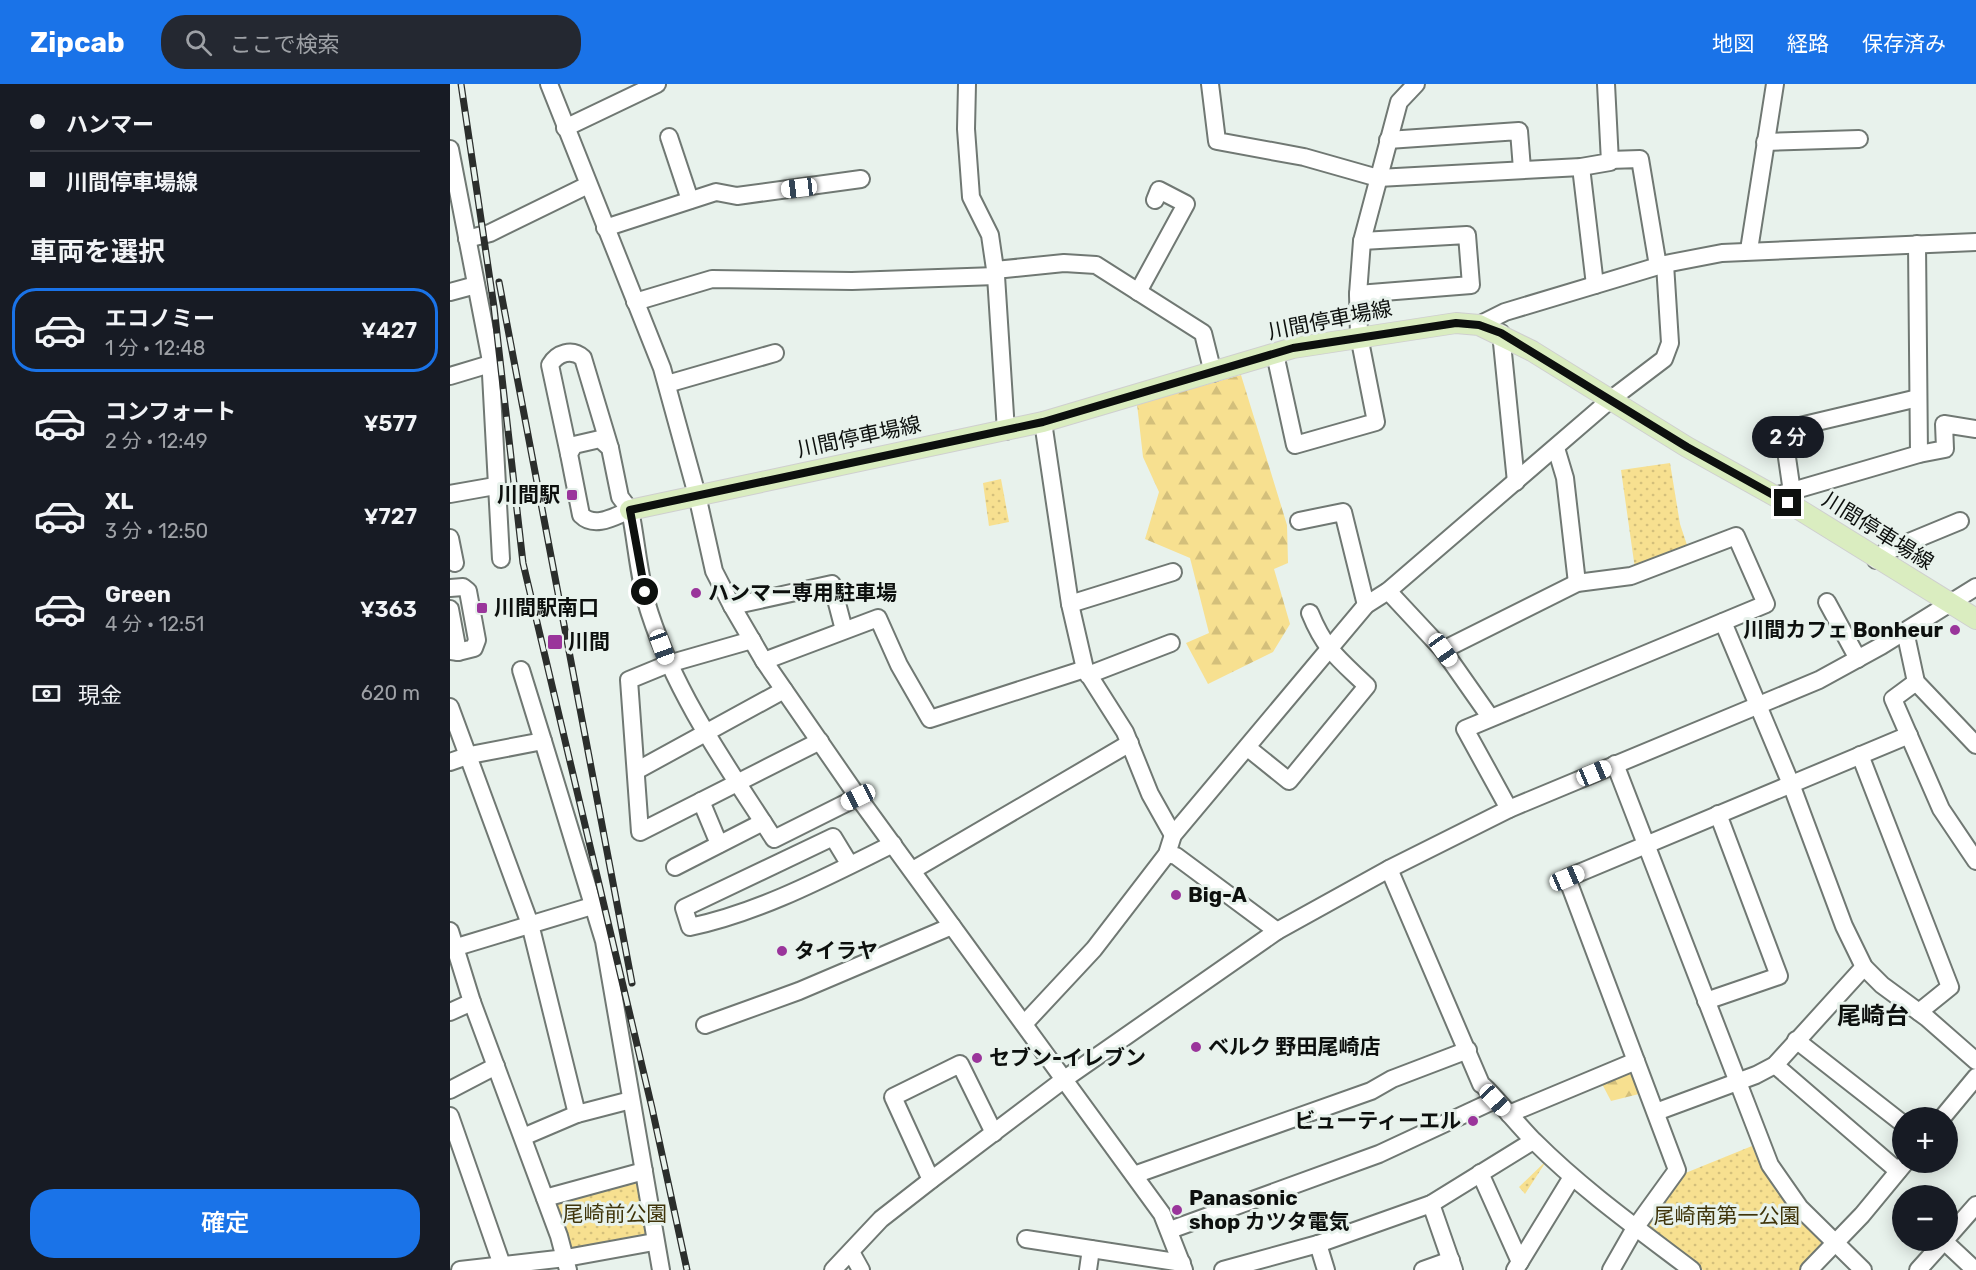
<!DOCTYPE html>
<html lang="ja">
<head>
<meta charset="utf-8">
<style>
  :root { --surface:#171b24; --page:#242831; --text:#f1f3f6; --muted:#9ea1a6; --line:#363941; --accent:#1a73e8 }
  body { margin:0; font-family:Rubik,"Noto Sans JP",sans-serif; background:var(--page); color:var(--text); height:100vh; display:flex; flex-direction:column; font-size:22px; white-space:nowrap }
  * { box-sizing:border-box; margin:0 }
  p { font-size:20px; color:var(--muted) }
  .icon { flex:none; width:33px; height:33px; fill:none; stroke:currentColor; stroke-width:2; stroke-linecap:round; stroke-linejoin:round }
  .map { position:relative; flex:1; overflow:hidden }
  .drawer { display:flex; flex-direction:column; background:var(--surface); width:450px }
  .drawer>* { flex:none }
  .top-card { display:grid; align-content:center; height:132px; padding:0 30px; background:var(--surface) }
  .fabs { position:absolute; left:1442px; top:1023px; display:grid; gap:12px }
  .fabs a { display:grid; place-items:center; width:66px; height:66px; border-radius:50%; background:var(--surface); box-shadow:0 3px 15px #0003; font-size:30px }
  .end { position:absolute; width:27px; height:27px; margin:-14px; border:8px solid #0d100e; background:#fff; box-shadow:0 0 0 3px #fff }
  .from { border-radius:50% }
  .bubble { position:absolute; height:42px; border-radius:21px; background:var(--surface); box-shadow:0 3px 15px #0003; font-size:20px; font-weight:600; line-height:42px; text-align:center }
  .car { position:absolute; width:18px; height:36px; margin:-18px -9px; border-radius:8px; box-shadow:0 0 4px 2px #0007; background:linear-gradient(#fff 24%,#345 0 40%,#fff 0 76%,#345 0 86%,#fff 0) }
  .top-card b { display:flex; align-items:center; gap:21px; height:57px; font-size:22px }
  .top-card b+b { border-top:2px solid var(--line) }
  .top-card i { width:15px; height:15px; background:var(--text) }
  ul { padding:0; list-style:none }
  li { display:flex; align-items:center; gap:18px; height:84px; margin:0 12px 9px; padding:0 18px; border:3px solid transparent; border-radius:24px }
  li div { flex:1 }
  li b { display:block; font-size:22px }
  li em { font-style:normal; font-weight:600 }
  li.active { border-color:var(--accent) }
  li>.icon { width:54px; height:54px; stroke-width:1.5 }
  h2 { padding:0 30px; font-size:27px; line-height:72px }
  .pay { display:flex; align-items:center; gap:15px; height:66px; padding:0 30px; font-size:22px }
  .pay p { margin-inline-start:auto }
  .primary-button { display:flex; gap:12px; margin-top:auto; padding:12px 30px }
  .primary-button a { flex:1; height:69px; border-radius:24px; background:var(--accent); color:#fff; font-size:24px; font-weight:600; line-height:69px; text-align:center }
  header { display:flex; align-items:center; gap:36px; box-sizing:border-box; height:84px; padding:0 30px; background:var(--accent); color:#fff }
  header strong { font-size:28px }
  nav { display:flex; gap:33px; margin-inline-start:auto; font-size:21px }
  .search { width:420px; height:54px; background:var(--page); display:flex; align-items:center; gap:15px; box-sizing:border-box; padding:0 21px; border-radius:24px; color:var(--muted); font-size:22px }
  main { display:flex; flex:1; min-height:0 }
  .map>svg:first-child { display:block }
  .forest { fill:url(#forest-firs) }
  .park { fill:url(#park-dots) }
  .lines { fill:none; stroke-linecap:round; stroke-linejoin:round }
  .minor-casing { stroke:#707873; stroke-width:20 }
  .major-casing { stroke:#cfcfcf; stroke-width:22 }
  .minor { stroke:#fff; stroke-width:16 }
  .major { stroke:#daedc0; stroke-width:20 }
  .rail-casing { stroke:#2b2e2c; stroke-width:7 }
  .rail { stroke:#e8f2ec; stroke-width:4.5; stroke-dasharray:14; stroke-linecap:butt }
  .route { stroke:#0d100e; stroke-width:8 }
  .poi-dot { fill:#9a359b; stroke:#e8f2ec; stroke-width:2 }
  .labels { text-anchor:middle; stroke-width:6; stroke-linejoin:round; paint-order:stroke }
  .street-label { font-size:21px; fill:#0d100e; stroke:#e8f2ec }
  .poi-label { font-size:21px; font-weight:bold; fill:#0d100e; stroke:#e8f2ec; text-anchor:start }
  .park-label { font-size:21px; fill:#3f340a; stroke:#e8f2ec }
  .quarter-label { font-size:24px; font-weight:bold; fill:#0d100e; stroke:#e8f2ec }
</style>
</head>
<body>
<header>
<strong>Zipcab</strong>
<div class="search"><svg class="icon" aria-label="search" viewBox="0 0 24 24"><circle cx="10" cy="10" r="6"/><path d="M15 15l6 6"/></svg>ここで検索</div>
<nav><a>地図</a><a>経路</a><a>保存済み</a></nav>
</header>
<main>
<section class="drawer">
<div class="top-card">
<b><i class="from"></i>ハンマー</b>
<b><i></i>川間停車場線</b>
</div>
<h2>車両を選択</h2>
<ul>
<li class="active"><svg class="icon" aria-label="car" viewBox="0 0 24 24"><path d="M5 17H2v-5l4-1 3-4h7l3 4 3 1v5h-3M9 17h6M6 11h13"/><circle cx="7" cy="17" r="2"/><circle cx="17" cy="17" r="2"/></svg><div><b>エコノミー</b><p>1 分 · 12:48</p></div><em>¥427</em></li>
<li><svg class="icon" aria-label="car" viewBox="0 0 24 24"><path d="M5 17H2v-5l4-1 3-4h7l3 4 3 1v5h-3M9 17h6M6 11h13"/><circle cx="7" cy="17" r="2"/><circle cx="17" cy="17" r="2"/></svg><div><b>コンフォート</b><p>2 分 · 12:49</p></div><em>¥577</em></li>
<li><svg class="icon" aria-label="car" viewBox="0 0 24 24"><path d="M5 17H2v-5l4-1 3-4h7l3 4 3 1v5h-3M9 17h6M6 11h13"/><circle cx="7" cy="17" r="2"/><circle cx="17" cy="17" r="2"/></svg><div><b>XL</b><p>3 分 · 12:50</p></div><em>¥727</em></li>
<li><svg class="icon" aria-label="car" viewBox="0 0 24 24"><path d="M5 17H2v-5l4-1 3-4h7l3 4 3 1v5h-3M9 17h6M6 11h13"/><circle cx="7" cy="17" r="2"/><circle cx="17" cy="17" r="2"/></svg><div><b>Green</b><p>4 分 · 12:51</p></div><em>¥363</em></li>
</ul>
<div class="pay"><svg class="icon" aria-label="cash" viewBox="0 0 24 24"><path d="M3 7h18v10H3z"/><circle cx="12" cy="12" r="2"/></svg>現金<p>620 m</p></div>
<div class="primary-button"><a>確定</a></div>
</section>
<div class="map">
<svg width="1526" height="1186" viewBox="0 0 1526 1186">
  <defs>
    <pattern id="forest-firs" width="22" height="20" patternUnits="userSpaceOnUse" patternTransform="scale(1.5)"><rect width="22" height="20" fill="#f7e090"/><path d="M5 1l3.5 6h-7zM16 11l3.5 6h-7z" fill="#d3bf7b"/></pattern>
    <pattern id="park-dots" width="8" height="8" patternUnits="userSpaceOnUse" patternTransform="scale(1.5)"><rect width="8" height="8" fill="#f7e090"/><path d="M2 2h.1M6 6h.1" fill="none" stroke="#d3bf7b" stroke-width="1.8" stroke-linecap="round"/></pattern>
  </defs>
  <rect width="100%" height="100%" fill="#e8f2ec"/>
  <g class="forest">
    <path d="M 791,291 L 837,441 L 838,479 L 824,485 L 840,540 L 823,568 L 758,600 L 736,559 L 759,549 L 740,474 L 695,455 L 709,408 L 693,373 L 687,320 Z"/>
    <path d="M 1181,987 L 1189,1010 L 1161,1017 L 1151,998 Z"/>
  </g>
  <g class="park">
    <path d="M 1220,379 L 1230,440 L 1238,464 L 1185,485 L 1171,386 Z"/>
    <path d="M 551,395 L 559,438 L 539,442 L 533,399 Z"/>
    <path d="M 1302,1062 C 1317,1101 1343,1131 1373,1160 L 1350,1186 L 1253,1186 L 1196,1142 L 1233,1090 Z"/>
    <path d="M 1097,1076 L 1075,1110 L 1069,1103 Z"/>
    <path d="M 191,1093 L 199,1153 L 120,1168 L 102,1115 Z"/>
  </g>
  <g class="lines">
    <g class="minor-casing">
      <g id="minor">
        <path d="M 99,0 L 212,284 L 247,411 L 264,487 L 282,522 L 314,577 L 408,713 L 712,1130 L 734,1186"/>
        <path d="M 517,0 L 516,45 L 521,113 L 540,151 L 546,192 L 556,347"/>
        <path d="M 760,0 L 767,57 L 854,73 L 928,94 L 1131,83 L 1160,78 L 1156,0"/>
        <path d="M 115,44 L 207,0"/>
        <path d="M 219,53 L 240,116"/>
        <path d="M 938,56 L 1069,47 L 1072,85"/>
        <path d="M 1315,58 L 1409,55"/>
        <path d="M 0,65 L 40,272 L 51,475"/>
        <path d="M 1159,76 L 1190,75 L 1208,182"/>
        <path d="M 1131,83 L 1145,201"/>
        <path d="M 155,144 L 266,108 L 287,112 L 411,95"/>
        <path d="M 17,155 L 40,149 L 138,101"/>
        <path d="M 1467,160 L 1469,370"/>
        <path d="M 1299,166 L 1325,0"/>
        <path d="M 545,186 L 614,179 L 646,181 L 753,249 L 763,289"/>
        <path d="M 0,208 L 26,201"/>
        <path d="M 688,208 L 736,120 L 709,106 L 705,116"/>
        <path d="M 908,210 L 1021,201 L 1017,151 L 912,157"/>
        <path d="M 185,218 L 262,195 L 402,197 L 546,192"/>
        <path d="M 1029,241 L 1055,228 L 1215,180 L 1272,169 L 1526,158"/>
        <path d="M 1051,249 L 1066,398"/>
        <path d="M 825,270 L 845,361 L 926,338 L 909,252 L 908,210 L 912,157 L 949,18 L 966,0"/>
        <path d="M 0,292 L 40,280"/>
        <path d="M 217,300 L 325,269"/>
        <path d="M 593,338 L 620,520 L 635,585 L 675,648 L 700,710 L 723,751"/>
        <path d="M 1106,364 L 1115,394 L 1127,499"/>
        <path d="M 119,370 L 100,281 C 107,269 122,264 133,274 L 160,364"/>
        <path d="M 1342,408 L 1333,346 L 1468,314"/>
        <path d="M 0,410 L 45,402"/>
        <path d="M 1325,412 L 1469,370 L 1495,365 L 1494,340 L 1526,345"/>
        <path d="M 180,426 C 165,432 145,445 131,431 L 119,370 L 124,361 L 150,355 L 160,364 L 170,413 L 180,426 C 187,460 189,498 200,530 C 227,613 277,682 324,755 L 408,713"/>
        <path d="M 849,437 L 893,428 L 916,521"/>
        <path d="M 0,454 L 5,479"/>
        <path d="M 1426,476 L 1435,468 L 1510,437"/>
        <path d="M 0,504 L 13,503 L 18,507 L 27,556 L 24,564 L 8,568 L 0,567"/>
        <path d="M 938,507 L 993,566 L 1040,633"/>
        <path d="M 1377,518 L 1408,575"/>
        <path d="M 620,520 L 723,488"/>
        <path d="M 282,522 L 382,500 L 394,546"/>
        <path d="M 0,525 L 8,568"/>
        <path d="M 1273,538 L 1341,700 L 1394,842 L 1414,883 L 1432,901 L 1477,934 L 1526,977"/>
        <path d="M 1455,547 L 1466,598 L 1526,661"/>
        <path d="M 302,556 L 218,580 L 179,596 L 190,748 L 370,657"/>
        <path d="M 993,566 L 1127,499 L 1181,492 L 1286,452 L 1316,520 L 1015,645 L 1059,725"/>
        <path d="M 314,577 L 428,534 L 449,581 L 480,635 L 635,585"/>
        <path d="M 71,586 L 93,657"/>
        <path d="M 638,591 L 721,559"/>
        <path d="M 1466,598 L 1443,615 L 1491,725 L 1526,777"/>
        <path d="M 0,623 L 80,840 L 127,1030"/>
        <path d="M 798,664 L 839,697 L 917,602 C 889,575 875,566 860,529"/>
        <path d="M 1410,671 L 1500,903 L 1469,928"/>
        <path d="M 0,678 L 20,671 L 93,657 L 154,857 L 211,1186"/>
        <path d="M 1165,680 L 1320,1081 L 1350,1124 L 1413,1186"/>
        <path d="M 186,687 L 334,606"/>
        <path d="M 251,717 L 269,760"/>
        <path d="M 717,770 L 726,772 L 827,847"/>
        <path d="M 400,781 L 383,753 L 234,824 L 240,843 C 311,828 378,792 443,760"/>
        <path d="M 225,783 L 313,738"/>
        <path d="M 939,785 L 1031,1000 C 1035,1001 1075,1049 1084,1057 C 1132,1105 1188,1145 1242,1186"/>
        <path d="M 463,786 L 680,659"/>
        <path d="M 0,847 L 22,918 L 109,1152 L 118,1186"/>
        <path d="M 0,865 L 142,822"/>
        <path d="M 1256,917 L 1329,892 L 1268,730"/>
        <path d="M 0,928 L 22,918"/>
        <path d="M 574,940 L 644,865 L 717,770 L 723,751 L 916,521 L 938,507 L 1160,316 L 1214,275 L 1220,259 L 1215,180"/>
        <path d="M 255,941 L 349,907 L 502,842"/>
        <path d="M 1346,956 L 1452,1039"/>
        <path d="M 1325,981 L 1448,1087"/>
        <path d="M 0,1006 L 46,982"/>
        <path d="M 1206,1028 L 1306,991 L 1325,981 L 1414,883"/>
        <path d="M 1059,1030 L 1186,977"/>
        <path d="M 0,1032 L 52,1181"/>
        <path d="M 1492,1034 L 1526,993"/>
        <path d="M 73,1053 L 127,1030 L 181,1016"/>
        <path d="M 1030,1089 L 1070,1178"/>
        <path d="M 684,1091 L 921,1007 L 942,995 L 1018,966"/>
        <path d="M 481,1096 L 443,1013 L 510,980 L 544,1049"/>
        <path d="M 95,1114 L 194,1087"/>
        <path d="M 981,1120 L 1004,1186"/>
        <path d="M 720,1146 L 929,1070 L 1045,1016"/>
        <path d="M 1497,1154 L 1526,1121"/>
        <path d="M 576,1155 L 732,1179"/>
        <path d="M 1494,1157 L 1525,1186"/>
        <path d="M 868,1160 L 876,1186"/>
        <path d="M 401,1168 L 411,1186"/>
        <path d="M 10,1186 L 116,1174 L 204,1158"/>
        <path d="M 383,1186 L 431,1135 L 481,1096 L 616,994 L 827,847 L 939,785 L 1059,725 L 1369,596 L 1431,562 L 1526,503"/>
        <path d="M 638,1186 L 641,1165"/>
        <path d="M 773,1186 L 868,1160 L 981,1120 L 1083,1057"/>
        <path d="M 973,1186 L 1001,1176"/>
        <path d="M 1065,1186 L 1122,1093"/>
        <path d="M 1161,1186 L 1185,1144 L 1227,1086 L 1117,794 L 1459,651"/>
        <path d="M 1359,1186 L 1412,1131 L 1455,1079"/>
        <path d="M 1468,1186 L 1495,1156"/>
      </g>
    </g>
    <g class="major-casing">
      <path id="major" d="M 180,426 L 593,338 L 843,264 L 1006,239 L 1029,241 L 1082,267 L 1237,363 L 1350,426 L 1526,535"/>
    </g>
    <use href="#minor" class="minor"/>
    <use href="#major" class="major"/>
    <g class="rail-casing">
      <g id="rail">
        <path d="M 11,0 L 44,223 L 73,479 L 202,1024 L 237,1186"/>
        <path d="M 49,198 L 182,899"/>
      </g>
    </g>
    <use href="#rail" class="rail"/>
  </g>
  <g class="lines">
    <path class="route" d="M 195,508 L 180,426 L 593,338 L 843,264 L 1006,239 L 1029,241 L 1051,249 L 1237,363 L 1338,419"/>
  </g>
  <g class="poi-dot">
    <rect x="116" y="405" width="12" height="12" rx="3"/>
    <circle cx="246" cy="509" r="6"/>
    <rect x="26" y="518" width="12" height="12" rx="3"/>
    <circle cx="1505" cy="546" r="6"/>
    <rect x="97" y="550" width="16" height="16" rx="3"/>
    <circle cx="726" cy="811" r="6"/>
    <circle cx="332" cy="867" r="6"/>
    <circle cx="746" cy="963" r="6"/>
    <circle cx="527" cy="974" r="6"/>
    <circle cx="1023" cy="1037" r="6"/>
    <circle cx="727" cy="1126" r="6"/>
  </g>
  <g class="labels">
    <g class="street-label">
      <text transform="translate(880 236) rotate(-11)" y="7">川間停車場線</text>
      <text transform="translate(409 353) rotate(-12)" y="7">川間停車場線</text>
      <text transform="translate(1428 447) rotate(32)" y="7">川間停車場線</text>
    </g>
    <g class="poi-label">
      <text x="110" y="418" text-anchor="end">川間駅</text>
      <text x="258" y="516">ハンマー専用駐車場</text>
      <text x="44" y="531">川間駅南口</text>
      <text x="1493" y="553" text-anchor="end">川間カフェ Bonheur</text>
      <text x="118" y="565">川間</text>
      <text x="738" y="818">Big-A</text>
      <text x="344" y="874">タイラヤ</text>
      <text x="758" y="970">ベルク 野田尾崎店</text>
      <text x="539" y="981">セブン-イレブン</text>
      <text x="1011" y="1044" text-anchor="end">ビューティーエル</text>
      <text x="739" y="1121">Panasonic<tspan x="739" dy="24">shop カツタ電気</tspan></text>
    </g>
    <g class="park-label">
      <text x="165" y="1137">尾崎前公園</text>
      <text x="1277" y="1139">尾崎南第一公園</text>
    </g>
    <g class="quarter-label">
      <text x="1423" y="940">尾崎台</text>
    </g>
  </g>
</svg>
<div class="fabs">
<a>+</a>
<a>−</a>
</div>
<i class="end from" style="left:195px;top:508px"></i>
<i class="end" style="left:1338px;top:419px"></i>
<div class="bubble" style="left:1302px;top:332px;width:72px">2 分</div>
<i class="car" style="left:349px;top:104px;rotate:263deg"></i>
<i class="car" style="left:212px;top:563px;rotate:160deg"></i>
<i class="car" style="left:993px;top:566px;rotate:145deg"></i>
<i class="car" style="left:1144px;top:689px;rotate:67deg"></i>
<i class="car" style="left:408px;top:713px;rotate:244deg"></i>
<i class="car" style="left:1117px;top:794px;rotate:67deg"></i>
<i class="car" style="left:1045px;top:1016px;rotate:137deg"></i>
</div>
</main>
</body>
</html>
